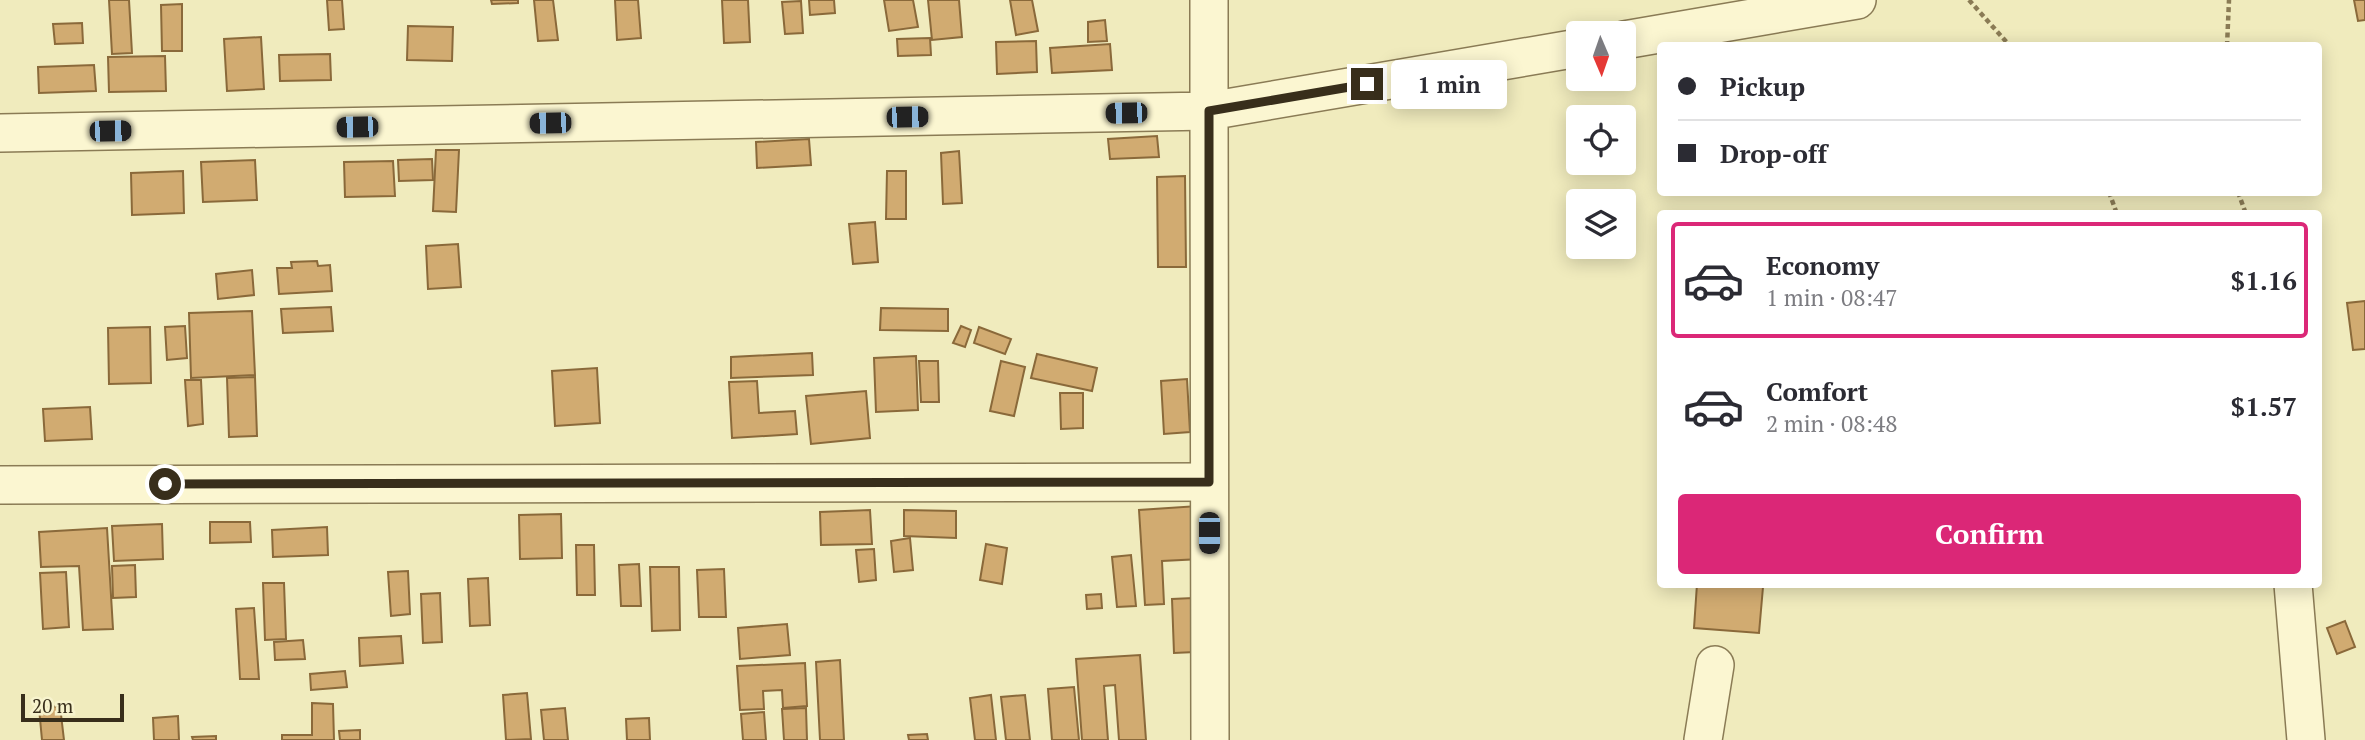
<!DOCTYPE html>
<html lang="en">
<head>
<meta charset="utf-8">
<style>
  :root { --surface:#fff; --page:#f7f7f7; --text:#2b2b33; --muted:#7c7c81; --line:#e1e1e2; --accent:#db2777 }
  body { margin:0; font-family:"PT Serif",serif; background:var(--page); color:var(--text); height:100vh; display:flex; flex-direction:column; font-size:26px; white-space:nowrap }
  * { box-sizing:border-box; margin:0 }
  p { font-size:23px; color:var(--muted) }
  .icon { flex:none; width:38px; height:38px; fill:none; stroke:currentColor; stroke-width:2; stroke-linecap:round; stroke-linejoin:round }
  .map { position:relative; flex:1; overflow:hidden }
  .panel { position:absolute; left:1657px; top:210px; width:665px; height:378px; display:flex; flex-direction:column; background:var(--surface); border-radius:7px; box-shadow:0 4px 18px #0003 }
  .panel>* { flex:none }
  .top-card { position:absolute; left:1657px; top:42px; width:665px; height:154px; border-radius:7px; box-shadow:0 4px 18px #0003; display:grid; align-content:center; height:154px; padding:0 21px; background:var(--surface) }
  .needle { width:46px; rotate:178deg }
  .buttons { position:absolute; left:1566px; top:21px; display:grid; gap:14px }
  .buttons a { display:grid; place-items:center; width:70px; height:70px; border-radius:7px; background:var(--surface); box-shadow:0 4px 18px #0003; font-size:35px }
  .scale { position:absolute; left:21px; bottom:18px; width:103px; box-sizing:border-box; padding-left:7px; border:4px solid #382e1b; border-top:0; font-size:19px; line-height:24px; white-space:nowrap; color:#382e1b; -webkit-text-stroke:5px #f7f3cd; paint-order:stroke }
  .end { position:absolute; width:32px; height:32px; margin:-16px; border:9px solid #382e1b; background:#fff; box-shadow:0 0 0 4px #fff }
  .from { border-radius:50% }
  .bubble { position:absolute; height:49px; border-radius:7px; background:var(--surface); box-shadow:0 4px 18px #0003; font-size:23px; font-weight:800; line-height:49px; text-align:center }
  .car { position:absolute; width:21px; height:42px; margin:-21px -10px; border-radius:9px; box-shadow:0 0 5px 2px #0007; background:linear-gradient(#222 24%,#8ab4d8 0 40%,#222 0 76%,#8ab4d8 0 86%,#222 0) }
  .top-card b { display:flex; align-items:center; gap:24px; height:66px; font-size:26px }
  .top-card b+b { border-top:2px solid var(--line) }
  .top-card i { width:18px; height:18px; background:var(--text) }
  ul { padding:12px 0 0; list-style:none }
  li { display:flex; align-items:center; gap:21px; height:116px; margin:0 14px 10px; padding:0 7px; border:4px solid transparent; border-radius:7px }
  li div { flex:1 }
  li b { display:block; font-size:26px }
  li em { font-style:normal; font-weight:800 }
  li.on { border-color:var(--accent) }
  li>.icon { width:63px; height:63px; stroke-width:1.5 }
  .action { display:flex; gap:14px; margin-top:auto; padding:14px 21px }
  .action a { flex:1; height:80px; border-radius:7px; background:var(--accent); color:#fff; font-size:28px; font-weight:800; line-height:80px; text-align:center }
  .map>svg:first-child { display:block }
  .building { fill:#d1ab71; stroke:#8a693a; stroke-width:2 }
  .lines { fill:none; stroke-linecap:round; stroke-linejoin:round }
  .minor-casing { stroke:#8a7b55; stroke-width:40 }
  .path { stroke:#8a7b55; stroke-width:4.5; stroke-dasharray:5 3.5; stroke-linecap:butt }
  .minor { stroke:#fbf6d1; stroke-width:37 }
  .route { stroke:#382e1b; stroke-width:9 }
</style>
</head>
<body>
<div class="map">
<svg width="2365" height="740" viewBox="0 0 2365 740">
  <rect width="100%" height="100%" fill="#f0ebbd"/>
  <g class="building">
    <path d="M 109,0 L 129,0 L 132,53 L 112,54 Z"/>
    <path d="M 327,0 L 342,0 L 344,29 L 329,30 Z"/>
    <path d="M 491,0 L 518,0 L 518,3 L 492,4 Z"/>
    <path d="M 534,0 L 553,0 L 558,40 L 538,41 Z"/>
    <path d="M 615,0 L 638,0 L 641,38 L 617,40 Z"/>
    <path d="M 722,0 L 748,0 L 750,42 L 724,43 Z"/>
    <path d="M 809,0 L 834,0 L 835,13 L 810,15 Z"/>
    <path d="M 884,0 L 913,0 L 918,27 L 889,31 Z"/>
    <path d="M 928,0 L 959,0 L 962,37 L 932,40 Z"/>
    <path d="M 1010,0 L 1032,0 L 1038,31 L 1016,35 Z"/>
    <path d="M 2354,0 L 2365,0 L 2365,20 L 2358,21 Z"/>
    <path d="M 801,1 L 803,33 L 785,34 L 782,2 Z"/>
    <path d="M 182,4 L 182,51 L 162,51 L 161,5 Z"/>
    <path d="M 1105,20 L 1107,41 L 1088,42 L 1088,22 Z"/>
    <path d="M 82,23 L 83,43 L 55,44 L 53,24 Z"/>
    <path d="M 408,26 L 453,27 L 452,61 L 407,60 Z"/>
    <path d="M 261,37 L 264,89 L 227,91 L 224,39 Z"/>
    <path d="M 930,38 L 931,55 L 898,56 L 897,39 Z"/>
    <path d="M 1036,41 L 1037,72 L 997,74 L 996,42 Z"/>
    <path d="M 1110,44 L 1112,70 L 1052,73 L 1050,48 Z"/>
    <path d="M 330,54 L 331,80 L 280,81 L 279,55 Z"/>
    <path d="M 165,56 L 166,91 L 109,92 L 108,57 Z"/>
    <path d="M 94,65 L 96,91 L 39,93 L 38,67 Z"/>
    <path d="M 1157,136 L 1159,157 L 1110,159 L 1108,139 Z"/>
    <path d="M 809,139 L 811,165 L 757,168 L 756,142 Z"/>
    <path d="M 436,150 L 459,150 L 456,212 L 433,211 Z"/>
    <path d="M 959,151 L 962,203 L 943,204 L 941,153 Z"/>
    <path d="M 432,159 L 433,180 L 399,181 L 398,160 Z"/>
    <path d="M 255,160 L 257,200 L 203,202 L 201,162 Z"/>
    <path d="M 393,161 L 395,196 L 345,197 L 344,162 Z"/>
    <path d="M 183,171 L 184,213 L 132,215 L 131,173 Z"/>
    <path d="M 887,171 L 906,171 L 906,219 L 886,219 Z"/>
    <path d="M 1185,176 L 1186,267 L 1158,267 L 1157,177 Z"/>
    <path d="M 875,222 L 878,262 L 853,264 L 849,224 Z"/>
    <path d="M 458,244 L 461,287 L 428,289 L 426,246 Z"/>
    <path d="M 317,261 L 318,266 L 330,265 L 332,291 L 279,294 L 277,268 L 292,268 L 291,262 Z"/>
    <path d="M 252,270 L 254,295 L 218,299 L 216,274 Z"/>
    <path d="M 2365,301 L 2365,349 L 2353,350 L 2347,303 Z"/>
    <path d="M 331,307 L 333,331 L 283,333 L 281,309 Z"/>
    <path d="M 881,308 L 948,309 L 948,331 L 880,330 Z"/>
    <path d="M 252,311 L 255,375 L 191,378 L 189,313 Z"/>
    <path d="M 185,326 L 187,358 L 167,360 L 165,327 Z"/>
    <path d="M 961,326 L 971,330 L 965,347 L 953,343 Z"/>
    <path d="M 150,327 L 151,383 L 109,384 L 108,328 Z"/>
    <path d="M 979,327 L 1011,339 L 1005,354 L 974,343 Z"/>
    <path d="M 812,353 L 813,375 L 731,378 L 731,357 Z"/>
    <path d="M 1037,354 L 1097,368 L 1092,391 L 1031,378 Z"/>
    <path d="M 916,356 L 918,410 L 876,412 L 874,358 Z"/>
    <path d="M 919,361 L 938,361 L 939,402 L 921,402 Z"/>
    <path d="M 1001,361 L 1025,367 L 1014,416 L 990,411 Z"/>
    <path d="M 597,368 L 600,423 L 555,426 L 552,371 Z"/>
    <path d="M 255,377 L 257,436 L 229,437 L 227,378 Z"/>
    <path d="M 1187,379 L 1190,432 L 1164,434 L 1161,381 Z"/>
    <path d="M 185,380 L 201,380 L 203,424 L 188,426 Z"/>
    <path d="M 757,381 L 759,413 L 795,411 L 797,434 L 732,438 L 729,382 Z"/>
    <path d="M 866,391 L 870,438 L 811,444 L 806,396 Z"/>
    <path d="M 1060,393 L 1083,393 L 1083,428 L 1061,429 Z"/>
    <path d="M 90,407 L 92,439 L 45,441 L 43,409 Z"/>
    <path d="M 1198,506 L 1201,559 L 1162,561 L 1164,604 L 1145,605 L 1139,510 Z"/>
    <path d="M 870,510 L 872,544 L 821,545 L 820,512 Z"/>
    <path d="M 904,510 L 956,511 L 956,538 L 904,536 Z"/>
    <path d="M 561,514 L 562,558 L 520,559 L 519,515 Z"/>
    <path d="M 210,522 L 250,522 L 251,542 L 210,543 Z"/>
    <path d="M 162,524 L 163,559 L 114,561 L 112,526 Z"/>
    <path d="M 327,527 L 328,555 L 273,557 L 272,530 Z"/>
    <path d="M 107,528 L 113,629 L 83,630 L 79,566 L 41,567 L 39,532 Z"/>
    <path d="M 910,538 L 913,570 L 894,572 L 891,541 Z"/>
    <path d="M 986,544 L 1007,548 L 1002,584 L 980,580 Z"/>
    <path d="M 576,545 L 594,545 L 595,595 L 577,595 Z"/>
    <path d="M 874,549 L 876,580 L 859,582 L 856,550 Z"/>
    <path d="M 1131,555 L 1136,606 L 1117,607 L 1112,557 Z"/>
    <path d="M 639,564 L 641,606 L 621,606 L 619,565 Z"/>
    <path d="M 135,565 L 136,597 L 113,598 L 112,566 Z"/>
    <path d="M 650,567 L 679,567 L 680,630 L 652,631 Z"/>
    <path d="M 724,569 L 726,617 L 699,617 L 697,570 Z"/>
    <path d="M 408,571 L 410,614 L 391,616 L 388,572 Z"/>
    <path d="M 66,572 L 69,627 L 43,629 L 40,573 Z"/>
    <path d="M 488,578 L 490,625 L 470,626 L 468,579 Z"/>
    <path d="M 263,583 L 284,583 L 286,639 L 265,640 Z"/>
    <path d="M 1697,584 L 1763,587 L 1759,633 L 1694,628 Z"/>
    <path d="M 440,593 L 442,642 L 423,643 L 421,594 Z"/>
    <path d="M 1101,594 L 1102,608 L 1087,609 L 1086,595 Z"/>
    <path d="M 1193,598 L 1195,652 L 1174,653 L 1172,599 Z"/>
    <path d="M 254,608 L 259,679 L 240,679 L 236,609 Z"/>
    <path d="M 2345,621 L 2355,647 L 2337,654 L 2327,628 Z"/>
    <path d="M 787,624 L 790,655 L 740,659 L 738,628 Z"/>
    <path d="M 401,636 L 403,663 L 360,666 L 359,638 Z"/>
    <path d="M 303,640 L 305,659 L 275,660 L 274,642 Z"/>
    <path d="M 1140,655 L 1146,740 L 1119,740 L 1115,685 L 1104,686 L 1108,740 L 1082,740 L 1076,659 Z"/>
    <path d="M 840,660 L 844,740 L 820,740 L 816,662 Z"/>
    <path d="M 805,663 L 807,706 L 783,708 L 782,690 L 763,691 L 764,709 L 740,710 L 737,666 Z"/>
    <path d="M 345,671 L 347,687 L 311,690 L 310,674 Z"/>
    <path d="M 1074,687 L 1079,740 L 1052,740 L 1048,689 Z"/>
    <path d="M 527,693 L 531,739 L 506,740 L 503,695 Z"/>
    <path d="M 991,695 L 996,740 L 975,740 L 970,698 Z"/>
    <path d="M 1025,695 L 1030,740 L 1006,740 L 1001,697 Z"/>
    <path d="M 312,703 L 333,704 L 334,740 L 282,740 L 282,735 L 312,735 Z"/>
    <path d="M 60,706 L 64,740 L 42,740 L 39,708 Z"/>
    <path d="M 565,708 L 568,740 L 544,740 L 541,710 Z"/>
    <path d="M 806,708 L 807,740 L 784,740 L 782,709 Z"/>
    <path d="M 764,712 L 766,740 L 743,740 L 741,714 Z"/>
    <path d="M 178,716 L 179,740 L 154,740 L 153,718 Z"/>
    <path d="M 649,718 L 650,740 L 627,740 L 626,719 Z"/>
    <path d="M 360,730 L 360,740 L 340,740 L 339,731 Z"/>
    <path d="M 927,734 L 928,740 L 909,740 L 908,735 Z"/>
    <path d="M 216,736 L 216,740 L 193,740 L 192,737 Z"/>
  </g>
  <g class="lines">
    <g class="minor-casing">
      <g id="minor">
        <path d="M 1624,40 L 1857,0"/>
        <path d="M 0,133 L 1209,111 L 1209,0"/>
        <path d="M 0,485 L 1209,482"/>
        <path d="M 2293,584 L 2306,740"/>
        <path d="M 1210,740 L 1209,111 L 1578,48"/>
        <path d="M 1703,740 L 1715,665"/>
      </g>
    </g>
    <g class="path">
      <path d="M 1969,0 L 2010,46"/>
      <path d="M 2227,46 L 2229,0"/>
      <path d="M 2109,192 L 2117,214"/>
      <path d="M 2238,192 L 2246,214"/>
    </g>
    <use href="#minor" class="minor"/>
  </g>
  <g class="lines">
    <path class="route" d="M 165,484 L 1209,482 L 1209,111 L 1367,84"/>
  </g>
</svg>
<div class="buttons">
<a><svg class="needle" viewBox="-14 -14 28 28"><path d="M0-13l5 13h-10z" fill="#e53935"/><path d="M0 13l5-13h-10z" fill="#7c7c81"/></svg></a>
<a><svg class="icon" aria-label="locate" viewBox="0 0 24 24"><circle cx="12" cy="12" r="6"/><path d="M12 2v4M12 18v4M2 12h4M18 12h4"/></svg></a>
<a><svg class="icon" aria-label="layers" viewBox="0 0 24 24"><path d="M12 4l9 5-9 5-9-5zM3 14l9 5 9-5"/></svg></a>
</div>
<div class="scale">20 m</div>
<i class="end from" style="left:165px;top:484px"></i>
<i class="end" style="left:1367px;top:84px"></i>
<div class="bubble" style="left:1391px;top:60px;width:116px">1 min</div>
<i class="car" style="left:1126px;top:113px;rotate:269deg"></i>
<i class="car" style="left:907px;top:117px;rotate:89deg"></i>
<i class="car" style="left:550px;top:123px;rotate:269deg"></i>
<i class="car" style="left:357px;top:127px;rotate:269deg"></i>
<i class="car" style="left:110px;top:131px;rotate:89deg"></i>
<i class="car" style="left:1209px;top:533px;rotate:180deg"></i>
<div class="top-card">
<b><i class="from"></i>Pickup</b>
<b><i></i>Drop-off</b>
</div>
<section class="panel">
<ul>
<li class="on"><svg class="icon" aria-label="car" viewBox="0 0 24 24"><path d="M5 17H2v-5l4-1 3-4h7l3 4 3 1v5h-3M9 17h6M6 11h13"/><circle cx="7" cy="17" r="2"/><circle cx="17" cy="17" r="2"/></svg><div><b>Economy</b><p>1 min · 08:47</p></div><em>$1.16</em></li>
<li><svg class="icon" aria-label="car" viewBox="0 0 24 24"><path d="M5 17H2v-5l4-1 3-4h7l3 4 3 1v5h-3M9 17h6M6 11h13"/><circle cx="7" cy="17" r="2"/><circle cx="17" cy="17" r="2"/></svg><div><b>Comfort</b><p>2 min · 08:48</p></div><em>$1.57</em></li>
</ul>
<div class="action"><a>Confirm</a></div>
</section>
</div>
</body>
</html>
